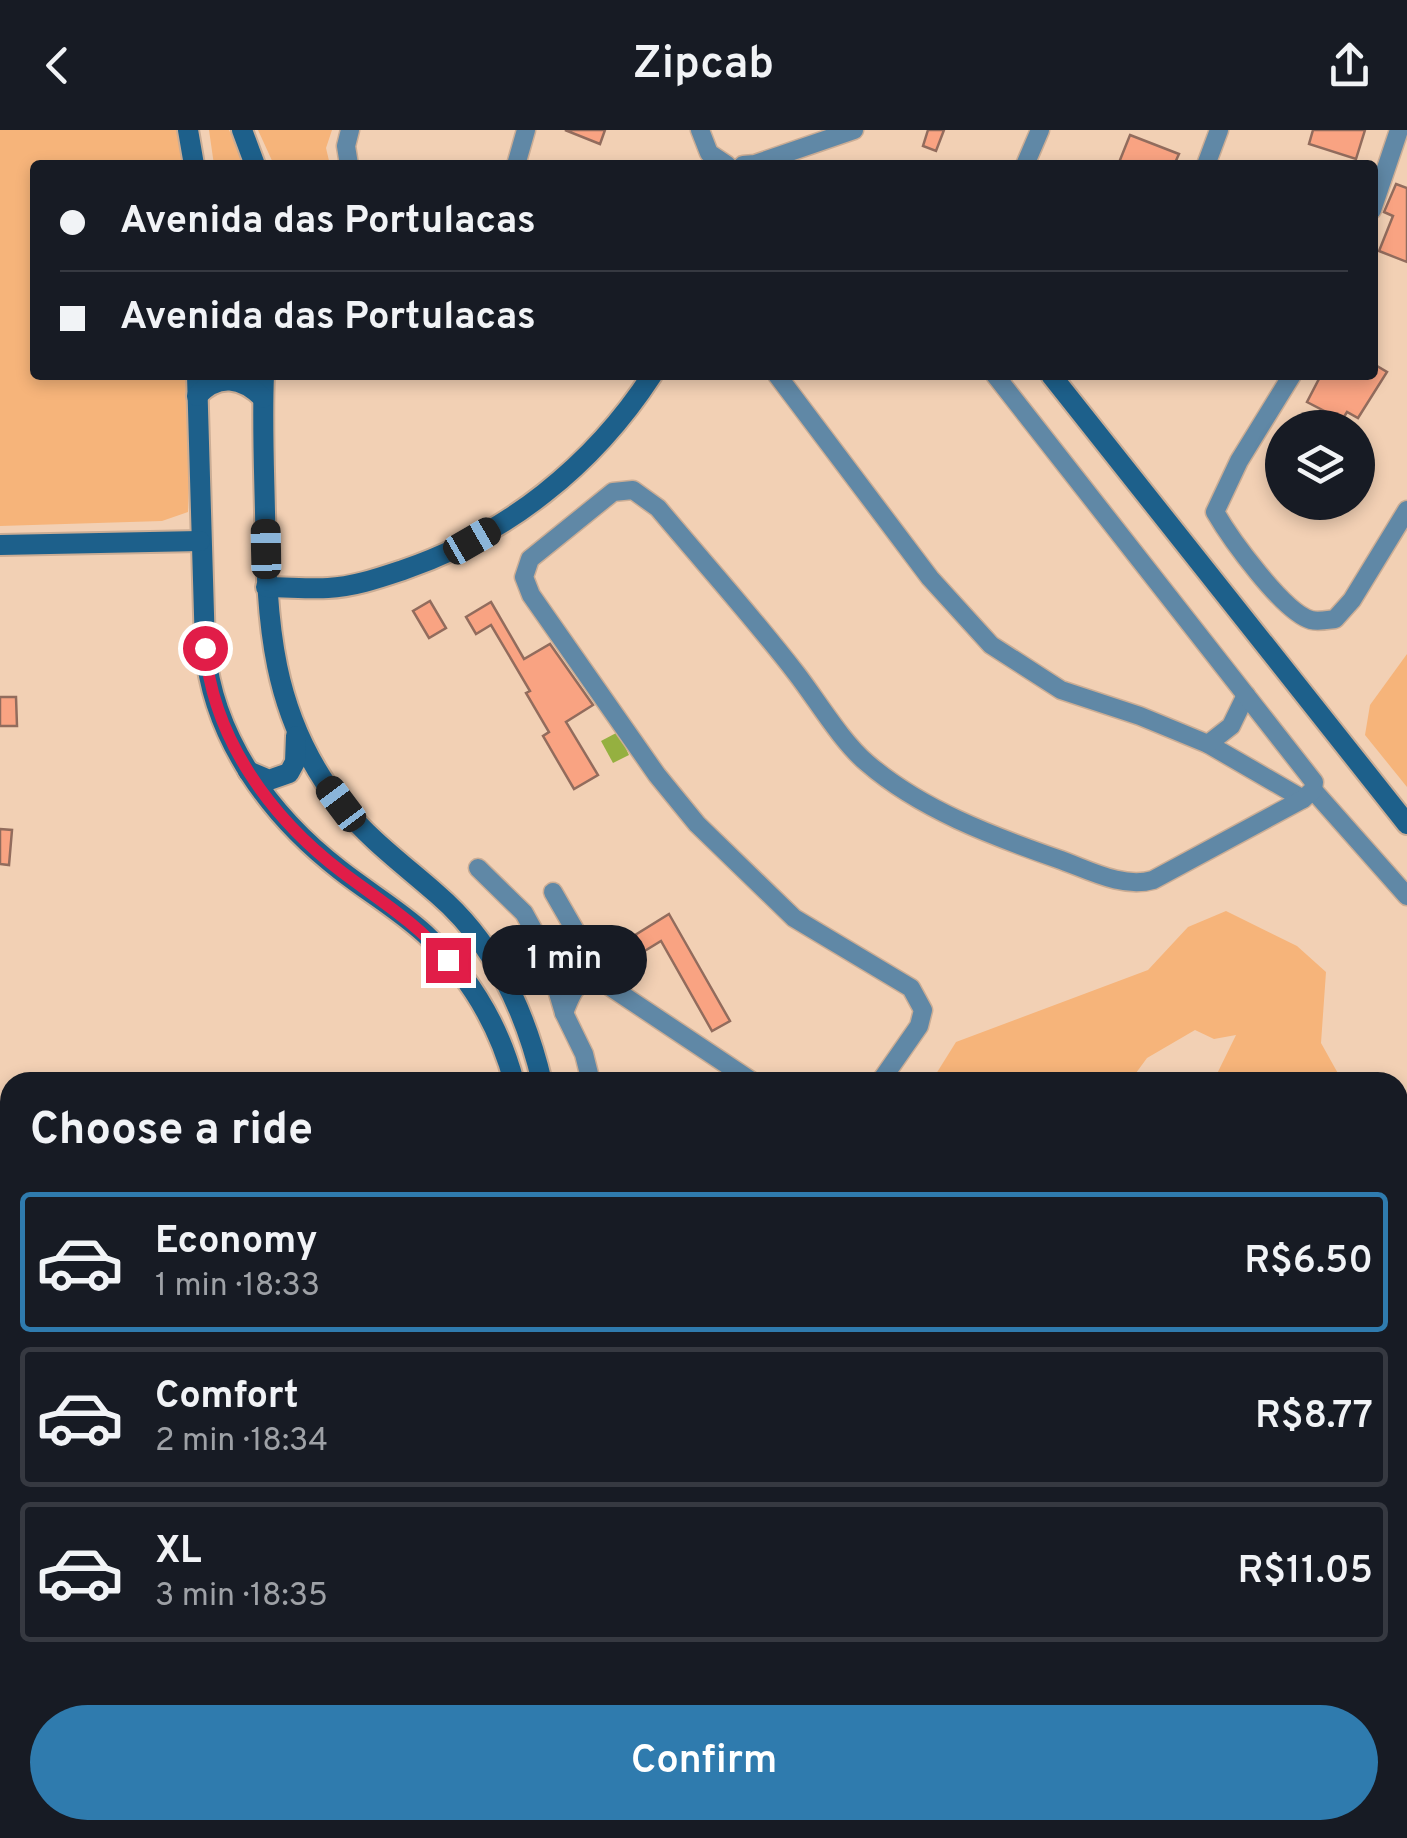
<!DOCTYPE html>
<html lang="en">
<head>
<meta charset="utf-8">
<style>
  :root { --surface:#171b24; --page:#242831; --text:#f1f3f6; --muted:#9ea1a6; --line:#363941; --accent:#2f7bae }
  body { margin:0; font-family:Overpass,sans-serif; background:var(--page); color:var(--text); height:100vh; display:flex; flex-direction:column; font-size:38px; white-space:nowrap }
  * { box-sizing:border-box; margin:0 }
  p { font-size:32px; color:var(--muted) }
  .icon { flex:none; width:55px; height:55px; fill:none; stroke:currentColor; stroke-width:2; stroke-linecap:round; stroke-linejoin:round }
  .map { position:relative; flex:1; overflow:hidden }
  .side { position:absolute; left:0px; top:942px; width:1408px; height:768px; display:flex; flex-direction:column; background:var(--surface); border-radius:30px 30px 0 0; box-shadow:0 5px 15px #0003 }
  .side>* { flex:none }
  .hud { position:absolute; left:30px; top:30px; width:1348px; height:220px; border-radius:10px; box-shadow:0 5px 15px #0003; display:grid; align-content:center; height:220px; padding:0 30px; background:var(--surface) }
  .fabs { position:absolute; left:1265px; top:280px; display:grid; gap:20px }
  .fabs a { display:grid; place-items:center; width:110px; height:110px; border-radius:50%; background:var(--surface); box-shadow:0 5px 15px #0003; font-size:50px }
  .end { position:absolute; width:45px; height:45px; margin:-22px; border:12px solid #e11d48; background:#fff; box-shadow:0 0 0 5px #fff }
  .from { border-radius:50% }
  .bubble { position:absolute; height:70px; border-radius:35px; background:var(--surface); box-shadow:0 5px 15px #0003; font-size:32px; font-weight:600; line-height:70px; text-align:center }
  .car { position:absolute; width:30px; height:60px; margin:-30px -15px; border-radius:12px; box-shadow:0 0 8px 2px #0007; background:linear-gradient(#222 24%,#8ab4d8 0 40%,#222 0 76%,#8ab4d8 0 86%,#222 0) }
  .hud b { display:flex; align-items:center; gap:35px; height:95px; font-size:38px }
  .hud b+b { border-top:2px solid var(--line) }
  .hud i { width:25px; height:25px; background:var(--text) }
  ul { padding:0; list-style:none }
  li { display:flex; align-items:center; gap:30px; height:140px; margin:0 20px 15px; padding:0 10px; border:5px solid var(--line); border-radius:10px }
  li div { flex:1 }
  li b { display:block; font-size:38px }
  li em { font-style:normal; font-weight:600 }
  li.current { border-color:var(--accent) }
  li>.icon { width:90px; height:90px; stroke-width:1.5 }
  h2 { padding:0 30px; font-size:45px; line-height:120px }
  .cta { display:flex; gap:20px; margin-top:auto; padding:20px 30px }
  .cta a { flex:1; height:115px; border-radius:60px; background:var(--accent); color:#fff; font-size:40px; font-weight:600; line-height:115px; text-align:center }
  header { display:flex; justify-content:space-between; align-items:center; height:130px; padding:0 30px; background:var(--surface); font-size:45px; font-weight:600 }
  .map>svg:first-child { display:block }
  .green { fill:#f6b47a }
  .water { fill:#95b040 }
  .building { fill:#f9a382; stroke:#926c5d; stroke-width:2.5 }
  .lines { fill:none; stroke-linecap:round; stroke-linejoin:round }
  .street-casing { stroke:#cbad95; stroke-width:21 }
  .secondary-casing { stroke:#cbad95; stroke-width:24 }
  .street { stroke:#6088a6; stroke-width:18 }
  .secondary { stroke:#1d608b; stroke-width:20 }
  .route { stroke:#e11d48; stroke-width:12 }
</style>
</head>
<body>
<header><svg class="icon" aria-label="back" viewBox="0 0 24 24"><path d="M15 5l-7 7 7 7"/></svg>Zipcab<svg class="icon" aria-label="share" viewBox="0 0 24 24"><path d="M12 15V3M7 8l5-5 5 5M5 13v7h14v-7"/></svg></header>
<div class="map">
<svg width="1407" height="1708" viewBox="0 0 1407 1708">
  <rect width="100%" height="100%" fill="#f2d0b4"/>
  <g class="green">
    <path d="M 0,0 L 186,0 L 186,35 L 35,35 L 35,245 L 186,245 L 191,290 L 188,382 L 162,391 L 0,396 Z"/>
    <path d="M 209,0 L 229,0 L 246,35 L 214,35 Z"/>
    <path d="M 258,0 L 332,0 L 326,18 L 330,35 L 274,35 Z"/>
    <path d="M 1407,524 L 1407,657 L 1365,605 L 1370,575 Z"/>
    <path d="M 1226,781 L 1297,816 L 1326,842 L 1321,913 L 1340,947 L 1361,952 L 1213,952 L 1236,905 L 1214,909 L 1195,900 L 1147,928 L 1136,943 L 1145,952 L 931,952 L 956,912 L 1148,840 L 1188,797 Z"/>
    <path d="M 1398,962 L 1407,965 L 1407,1067 L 1398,1070 Z"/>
    <path d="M 1407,1117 L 1407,1181 L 1398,1188 L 1398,1122 Z"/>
    <path d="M 1398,1431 L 1407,1440 L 1407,1539 L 1398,1532 Z"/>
  </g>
  <g class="water">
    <path d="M 618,602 L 629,625 L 613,633 L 601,611 Z"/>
    <path d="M 1398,1620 L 1407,1620 L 1407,1708 L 1280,1708 L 1261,1705 L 1260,1700 L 1398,1700 Z"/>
  </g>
  <g class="building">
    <path d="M 565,0 L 605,0 L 600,14 Z"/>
    <path d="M 928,0 L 944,0 L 936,21 L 923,16 Z"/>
    <path d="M 1313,0 L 1365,0 L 1356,29 L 1309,14 Z"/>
    <path d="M 1130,5 L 1179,24 L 1174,35 L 1118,35 Z"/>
    <path d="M 1396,54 L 1407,58 L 1407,132 L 1379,121 L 1393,86 L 1384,82 Z"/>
    <path d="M 1372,233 L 1387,242 L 1358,288 L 1347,282 L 1342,290 L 1307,272 L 1321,245 L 1372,245 Z"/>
    <path d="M 430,471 L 446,498 L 429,508 L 413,481 Z"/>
    <path d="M 491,472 L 524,529 L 550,514 L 593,575 L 566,592 L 598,645 L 574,659 L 543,606 L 549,602 L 526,563 L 530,561 L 491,495 L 476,504 L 466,487 Z"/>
    <path d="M 0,567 L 16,567 L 17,596 L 0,596 Z"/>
    <path d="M 0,699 L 12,700 L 9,735 L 0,734 Z"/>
    <path d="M 669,784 L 730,891 L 712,901 L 661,811 L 620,836 L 611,820 Z"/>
  </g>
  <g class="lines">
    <g class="street-casing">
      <g id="street">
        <path d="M 700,0 L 709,23 L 727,35"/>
        <path d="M 349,35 L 346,16 L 350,0"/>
        <path d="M 516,35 L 526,0"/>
        <path d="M 743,35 L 755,34 L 854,0"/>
        <path d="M 1025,35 L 1040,0"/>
        <path d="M 1206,35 L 1219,0"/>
        <path d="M 1372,80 L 1399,0"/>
        <path d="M 777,245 L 930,448 L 991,515 L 1061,560 L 1140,586 L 1208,614 L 1303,669"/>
        <path d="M 1292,245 L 1239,331 L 1215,382 C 1230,408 1283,482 1311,490 C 1318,492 1327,490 1335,489 L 1352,470 L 1407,380"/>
        <path d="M 1208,614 L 1231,596 L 1246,565"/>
        <path d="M 1313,660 L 1407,766"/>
        <path d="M 478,738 L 524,783 L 546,823 L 564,883 L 584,924 L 591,952"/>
        <path d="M 553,762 L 606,854"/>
        <path d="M 564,883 C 573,859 578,845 606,854 L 753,952"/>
        <path d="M 880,952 L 919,896 L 923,880 L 911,858 L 794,788 L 697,694 L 657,645 L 531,465 L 524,447 L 530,429 L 613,362 L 633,360 L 658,378 C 704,433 752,486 796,543 C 817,570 841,611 867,633 C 920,679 992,706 1058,729 C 1087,739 1122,759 1153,750 L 1303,669 L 1313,660 L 1314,652 L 995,245"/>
        <path d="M 1398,1234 L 1407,1227"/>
        <path d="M 1398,1307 L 1407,1313"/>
        <path d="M 1398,1595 L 1407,1591"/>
        <path d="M 64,1700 L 65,1708"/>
        <path d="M 259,1700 L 260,1708"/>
        <path d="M 507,1700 L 510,1708"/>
        <path d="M 692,1700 L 697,1708"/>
        <path d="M 934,1700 L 943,1708"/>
        <path d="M 459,1708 L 479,1700"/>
        <path d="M 1201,1708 L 1212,1700"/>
      </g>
    </g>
    <g class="secondary-casing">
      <g id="secondary">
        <path d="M 188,0 L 194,35"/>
        <path d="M 242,0 L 255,35"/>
        <path d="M 197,245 L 205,518 C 213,608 270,686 340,740 C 368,762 399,780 425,804 C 469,845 499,895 514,952"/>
        <path d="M 264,245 C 262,290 264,336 265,382 C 267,492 270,586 342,676 C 370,710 404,735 437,764 C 494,813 525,880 542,952"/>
        <path d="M 1051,245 L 1407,694"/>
        <path d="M 197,266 C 218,243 242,247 263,268"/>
        <path d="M 0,415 L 200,411"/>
        <path d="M 266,457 C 287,457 308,459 328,458 C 353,457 379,448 403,440 C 506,405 593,336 652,245"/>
        <path d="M 248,641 L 269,650 L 289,643 L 295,632 L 296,606"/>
        <path d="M 401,1700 L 402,1708"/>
        <path d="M 436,1700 L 438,1708"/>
      </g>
    </g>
    <use href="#street" class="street"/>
    <use href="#secondary" class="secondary"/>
  </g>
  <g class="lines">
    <path class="route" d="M 205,518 C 213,609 271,688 342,742 C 379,770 417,793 448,830"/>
  </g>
</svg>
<div class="fabs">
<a><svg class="icon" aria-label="layers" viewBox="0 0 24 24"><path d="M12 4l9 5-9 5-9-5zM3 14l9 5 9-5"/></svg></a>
</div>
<i class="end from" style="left:205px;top:518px"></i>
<i class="end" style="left:448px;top:830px"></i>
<div class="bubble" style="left:482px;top:795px;width:165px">1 min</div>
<i class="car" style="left:472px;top:411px;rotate:60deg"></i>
<i class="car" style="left:266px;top:419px;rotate:359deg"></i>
<i class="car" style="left:341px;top:674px;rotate:323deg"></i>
<div class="hud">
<b><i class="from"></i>Avenida das Portulacas</b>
<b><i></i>Avenida das Portulacas</b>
</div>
<section class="side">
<h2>Choose a ride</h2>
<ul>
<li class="current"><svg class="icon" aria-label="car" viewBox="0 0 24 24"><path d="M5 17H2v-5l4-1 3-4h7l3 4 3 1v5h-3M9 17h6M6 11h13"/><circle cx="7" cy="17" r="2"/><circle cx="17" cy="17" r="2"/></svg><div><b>Economy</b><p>1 min · 18:33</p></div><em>R$6.50</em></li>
<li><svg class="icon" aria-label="car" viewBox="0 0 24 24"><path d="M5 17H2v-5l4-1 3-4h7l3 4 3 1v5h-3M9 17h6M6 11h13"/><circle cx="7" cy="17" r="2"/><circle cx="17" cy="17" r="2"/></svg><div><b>Comfort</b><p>2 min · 18:34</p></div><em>R$8.77</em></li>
<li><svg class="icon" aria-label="car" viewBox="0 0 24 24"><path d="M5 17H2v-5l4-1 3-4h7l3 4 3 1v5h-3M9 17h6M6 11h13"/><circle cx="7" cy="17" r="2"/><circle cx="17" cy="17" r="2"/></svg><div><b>XL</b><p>3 min · 18:35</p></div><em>R$11.05</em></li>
</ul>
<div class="cta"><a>Confirm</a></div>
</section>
</div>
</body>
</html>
